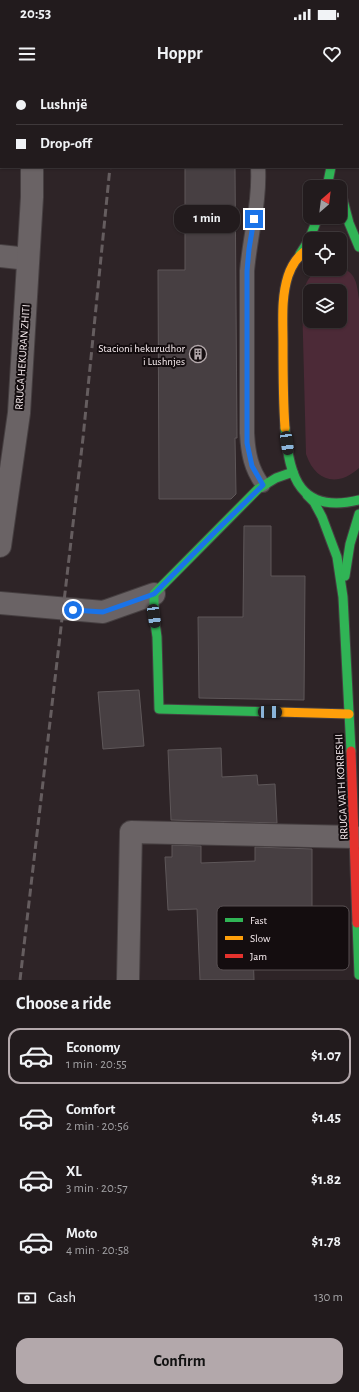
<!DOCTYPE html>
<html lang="en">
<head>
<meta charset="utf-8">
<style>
  :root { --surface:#221b1d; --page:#2e282a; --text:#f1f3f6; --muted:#a2a1a4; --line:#3f393b; --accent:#b3a8ab }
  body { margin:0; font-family:"Alegreya Sans",sans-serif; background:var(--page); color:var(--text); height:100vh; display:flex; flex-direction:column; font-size:15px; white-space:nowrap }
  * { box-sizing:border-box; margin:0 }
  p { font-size:13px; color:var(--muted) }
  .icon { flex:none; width:22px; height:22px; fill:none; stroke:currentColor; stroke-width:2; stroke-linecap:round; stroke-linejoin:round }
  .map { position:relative; height:900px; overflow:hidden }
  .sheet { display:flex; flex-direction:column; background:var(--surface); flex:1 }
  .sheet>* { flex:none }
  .top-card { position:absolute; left:0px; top:0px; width:359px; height:88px; box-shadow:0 1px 3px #0004,0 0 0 1px var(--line); display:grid; align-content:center; height:88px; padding:0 16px; background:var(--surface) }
  .needle { width:26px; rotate:28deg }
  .controls { position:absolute; left:303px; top:100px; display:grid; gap:8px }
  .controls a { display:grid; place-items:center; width:44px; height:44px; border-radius:8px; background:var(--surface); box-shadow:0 1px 3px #0004,0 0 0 1px var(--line); font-size:20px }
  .end { position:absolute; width:18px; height:18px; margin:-9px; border:5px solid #1a73e8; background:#fff; box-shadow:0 0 0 2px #fff }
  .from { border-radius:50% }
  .bubble { position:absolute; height:28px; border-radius:12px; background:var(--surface); box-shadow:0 1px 3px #0004,0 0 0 1px var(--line); font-size:13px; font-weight:700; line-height:28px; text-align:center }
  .car { position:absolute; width:12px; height:24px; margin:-12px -6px; border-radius:5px; box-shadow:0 0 3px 1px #0007; background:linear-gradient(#222 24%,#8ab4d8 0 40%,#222 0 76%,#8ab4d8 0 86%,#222 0) }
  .top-card b { display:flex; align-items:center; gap:14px; height:38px; font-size:15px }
  .top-card b+b { border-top:1px solid var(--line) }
  .top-card i { width:10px; height:10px; background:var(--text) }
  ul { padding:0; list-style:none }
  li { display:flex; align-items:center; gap:12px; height:56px; margin:0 8px 6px; padding:0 8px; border:2px solid transparent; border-radius:12px }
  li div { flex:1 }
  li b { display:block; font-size:15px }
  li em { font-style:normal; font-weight:700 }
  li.on { border-color:var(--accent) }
  li>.icon { width:36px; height:36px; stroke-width:1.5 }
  h2 { padding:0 16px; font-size:18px; line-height:48px }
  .pay { display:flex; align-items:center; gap:10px; height:44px; padding:0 16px; font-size:15px }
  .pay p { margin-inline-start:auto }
  .cta { display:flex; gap:8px; margin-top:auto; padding:8px 16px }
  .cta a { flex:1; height:46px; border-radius:12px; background:var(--accent); color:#111; font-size:16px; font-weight:700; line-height:46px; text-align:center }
  .status { display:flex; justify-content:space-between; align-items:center; height:28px; padding:0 20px; background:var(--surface); direction:ltr }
  .status svg { height:11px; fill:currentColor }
  header { display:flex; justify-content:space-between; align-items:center; height:52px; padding:0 16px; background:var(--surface); font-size:18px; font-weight:700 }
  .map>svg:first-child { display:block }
  .green { fill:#4c2a37; fill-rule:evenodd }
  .building { fill:#473f42; stroke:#5e5759 }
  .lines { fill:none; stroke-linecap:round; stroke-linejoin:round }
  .lane-casing { stroke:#463f41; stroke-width:16 }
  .street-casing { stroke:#463f41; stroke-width:24 }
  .fast-casing { stroke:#463f41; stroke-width:11 }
  .slow-casing { stroke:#463f41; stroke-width:11 }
  .jam-casing { stroke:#463f41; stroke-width:11 }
  .lane { stroke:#6a6365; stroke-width:14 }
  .street { stroke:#6a6365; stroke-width:22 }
  .fast { stroke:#30b455; stroke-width:9 }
  .slow { stroke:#ff9f0a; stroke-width:9 }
  .jam { stroke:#e5322d; stroke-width:9 }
  .rail { stroke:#655d5f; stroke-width:3; stroke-dasharray:8 4; stroke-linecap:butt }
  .route { stroke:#1a73e8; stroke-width:5 }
  .labels { text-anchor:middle; stroke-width:4; stroke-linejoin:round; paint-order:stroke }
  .poi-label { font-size:11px; fill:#faeff2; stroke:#140d0f; text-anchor:end }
  .street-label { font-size:11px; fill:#faeff2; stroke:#140d0f }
  .key { fill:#140d0f; stroke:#595153; stroke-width:1 }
  .key-label { font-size:11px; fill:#faeff2 }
</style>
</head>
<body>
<div class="status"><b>20:53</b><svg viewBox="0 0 49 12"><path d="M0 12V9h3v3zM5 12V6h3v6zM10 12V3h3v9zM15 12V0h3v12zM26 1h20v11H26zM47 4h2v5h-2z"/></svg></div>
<header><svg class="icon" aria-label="menu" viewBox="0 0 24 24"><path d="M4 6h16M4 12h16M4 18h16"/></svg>Hoppr<svg class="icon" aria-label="heart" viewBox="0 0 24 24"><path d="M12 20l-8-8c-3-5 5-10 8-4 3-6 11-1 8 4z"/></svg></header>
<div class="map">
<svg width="359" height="900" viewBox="0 0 359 900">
  <rect width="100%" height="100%" fill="#2e2427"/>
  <path class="green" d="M 340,188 C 356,191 357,205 359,219 L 359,388 C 337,408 315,401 306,374 L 302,219 C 307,193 314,189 340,189 ZM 310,211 L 340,211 L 340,241 L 310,241 Z"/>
  <g class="building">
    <path d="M 185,87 L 235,87 L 237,358 L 235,358 L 236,414 L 231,419 L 159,419 L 158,190 L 185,190 Z"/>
    <path d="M 244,446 L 271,446 L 271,496 L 305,496 L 304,620 L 199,618 L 198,537 L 243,537 Z"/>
    <path d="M 139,610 L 144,666 L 103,669 L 98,612 Z"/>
    <path d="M 221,668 L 222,697 L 257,695 L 258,705 L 275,704 L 277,743 L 171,740 L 168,670 Z"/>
    <path d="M 172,765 L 201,766 L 201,783 L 255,781 L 255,767 L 312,769 L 312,844 L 252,843 L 254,900 L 200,900 L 197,829 L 168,830 L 165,777 L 172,777 Z"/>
  </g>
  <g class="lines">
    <g class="lane-casing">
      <path id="lane" d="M 258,87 C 260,122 250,156 247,191 L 247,353 C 248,373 251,389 263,405"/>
    </g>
    <g class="street-casing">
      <g id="street">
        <path d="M 31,0 L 31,1"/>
        <path d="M 0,49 L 1,49"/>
        <path d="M 0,176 L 28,179"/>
        <path d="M 0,466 L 19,333 L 32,117 L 32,87"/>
        <path d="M 0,523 L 103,532 L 154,514"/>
        <path d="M 128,900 L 131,752 L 355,757"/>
      </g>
    </g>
    <g class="fast-casing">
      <g id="fast">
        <path d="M 334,0 L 334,1"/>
        <path d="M 327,107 L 331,87"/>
        <path d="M 340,109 L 349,143 L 359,167"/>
        <path d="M 300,174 L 309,160 L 318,137"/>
        <path d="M 285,348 C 289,398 300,434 359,420"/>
        <path d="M 307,415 L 314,422 L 322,437 L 337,477 L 343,517 L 351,671"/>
        <path d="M 345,496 L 350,464 L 359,434"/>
        <path d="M 278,632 L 159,629 L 157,557 L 154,536 L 154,514 L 258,409 L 276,398 L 293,392"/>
        <path d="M 357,843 L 359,895"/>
      </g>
    </g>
    <g class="slow-casing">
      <g id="slow">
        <path d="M 285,348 C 283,320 283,291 283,263 C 283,240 281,218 288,196 C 292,184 299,174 310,168"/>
        <path d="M 278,632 L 349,634"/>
      </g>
    </g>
    <g class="jam-casing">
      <path id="jam" d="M 351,671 L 357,843"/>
    </g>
    <use href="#lane" class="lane"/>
    <use href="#street" class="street"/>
    <use href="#fast" class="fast"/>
    <use href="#slow" class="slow"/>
    <use href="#jam" class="jam"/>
    <g class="rail">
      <path d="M 118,1 L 118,0"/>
      <path d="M 20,900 L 83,358 L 110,87"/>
    </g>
  </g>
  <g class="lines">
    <path class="route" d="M 73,530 L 103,532 L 154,514 L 217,450 L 263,405 L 252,386 L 247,363 L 247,191 L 249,169 L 254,139"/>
  </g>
  <defs>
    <g id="building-ring" transform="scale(0.9)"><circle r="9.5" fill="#140d0f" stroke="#b3a8ab" stroke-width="1.5"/><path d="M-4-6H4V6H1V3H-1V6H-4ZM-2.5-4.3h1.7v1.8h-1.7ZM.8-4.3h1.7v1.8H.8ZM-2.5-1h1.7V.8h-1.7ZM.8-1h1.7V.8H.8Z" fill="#b3a8ab"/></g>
  </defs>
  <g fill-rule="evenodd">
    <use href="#building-ring" x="198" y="274"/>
  </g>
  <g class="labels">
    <g class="poi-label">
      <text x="185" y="272">Stacioni hekurudhor<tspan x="185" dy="13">i Lushnjes</tspan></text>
    </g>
    <g class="street-label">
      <text transform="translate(22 277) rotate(-86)" y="4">RRUGA HEKURAN ZHITI</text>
      <text transform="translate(341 707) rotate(-93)" y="4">RRUGA VATH KORRESHI</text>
    </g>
  </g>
  <rect x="217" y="826" width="132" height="64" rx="6" class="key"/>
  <rect x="225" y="838" width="18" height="4" fill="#30b455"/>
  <rect x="225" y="856" width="18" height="4" fill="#ff9f0a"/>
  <rect x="225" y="874" width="18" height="4" fill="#e5322d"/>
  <g class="key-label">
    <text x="250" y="844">Fast</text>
    <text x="250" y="862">Slow</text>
    <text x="250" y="880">Jam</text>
  </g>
</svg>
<div class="controls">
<a><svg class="needle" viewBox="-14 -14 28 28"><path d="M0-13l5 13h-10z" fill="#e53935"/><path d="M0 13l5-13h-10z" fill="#a2a1a4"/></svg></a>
<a><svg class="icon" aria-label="locate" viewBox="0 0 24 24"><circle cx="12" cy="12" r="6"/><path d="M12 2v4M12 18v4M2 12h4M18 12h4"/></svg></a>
<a><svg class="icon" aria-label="layers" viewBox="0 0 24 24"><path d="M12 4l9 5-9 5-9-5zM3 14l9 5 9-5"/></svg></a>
</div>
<i class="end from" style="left:73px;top:530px"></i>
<i class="end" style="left:254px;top:139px"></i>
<div class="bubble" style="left:174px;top:125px;width:66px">1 min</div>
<i class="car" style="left:287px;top:363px;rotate:172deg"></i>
<i class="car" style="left:154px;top:536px;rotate:172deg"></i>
<i class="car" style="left:270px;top:632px;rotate:91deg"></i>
<div class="top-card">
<b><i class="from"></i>Lushnjë</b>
<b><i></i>Drop-off</b>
</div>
</div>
<section class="sheet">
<h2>Choose a ride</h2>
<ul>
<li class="on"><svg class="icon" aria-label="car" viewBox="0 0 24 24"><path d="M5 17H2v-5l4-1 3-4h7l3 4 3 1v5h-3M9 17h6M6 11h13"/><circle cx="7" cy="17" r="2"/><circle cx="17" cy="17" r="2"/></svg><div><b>Economy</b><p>1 min · 20:55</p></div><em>$1.07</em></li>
<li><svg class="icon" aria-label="car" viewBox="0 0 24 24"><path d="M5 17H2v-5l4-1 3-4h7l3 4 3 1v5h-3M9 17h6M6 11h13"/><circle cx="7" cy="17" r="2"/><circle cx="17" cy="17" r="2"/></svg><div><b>Comfort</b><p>2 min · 20:56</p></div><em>$1.45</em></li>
<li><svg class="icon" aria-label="car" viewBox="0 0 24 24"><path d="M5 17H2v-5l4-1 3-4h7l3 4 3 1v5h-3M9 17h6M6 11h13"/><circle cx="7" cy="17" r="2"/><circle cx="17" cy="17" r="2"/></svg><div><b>XL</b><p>3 min · 20:57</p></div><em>$1.82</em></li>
<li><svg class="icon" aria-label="car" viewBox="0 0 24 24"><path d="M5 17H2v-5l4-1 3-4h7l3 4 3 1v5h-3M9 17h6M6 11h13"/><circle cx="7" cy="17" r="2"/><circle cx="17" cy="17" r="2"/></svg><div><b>Moto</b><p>4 min · 20:58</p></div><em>$1.78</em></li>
</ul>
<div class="pay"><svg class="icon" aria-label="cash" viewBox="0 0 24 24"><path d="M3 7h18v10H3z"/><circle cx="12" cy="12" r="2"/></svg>Cash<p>130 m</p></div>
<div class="cta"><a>Confirm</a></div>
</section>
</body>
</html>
